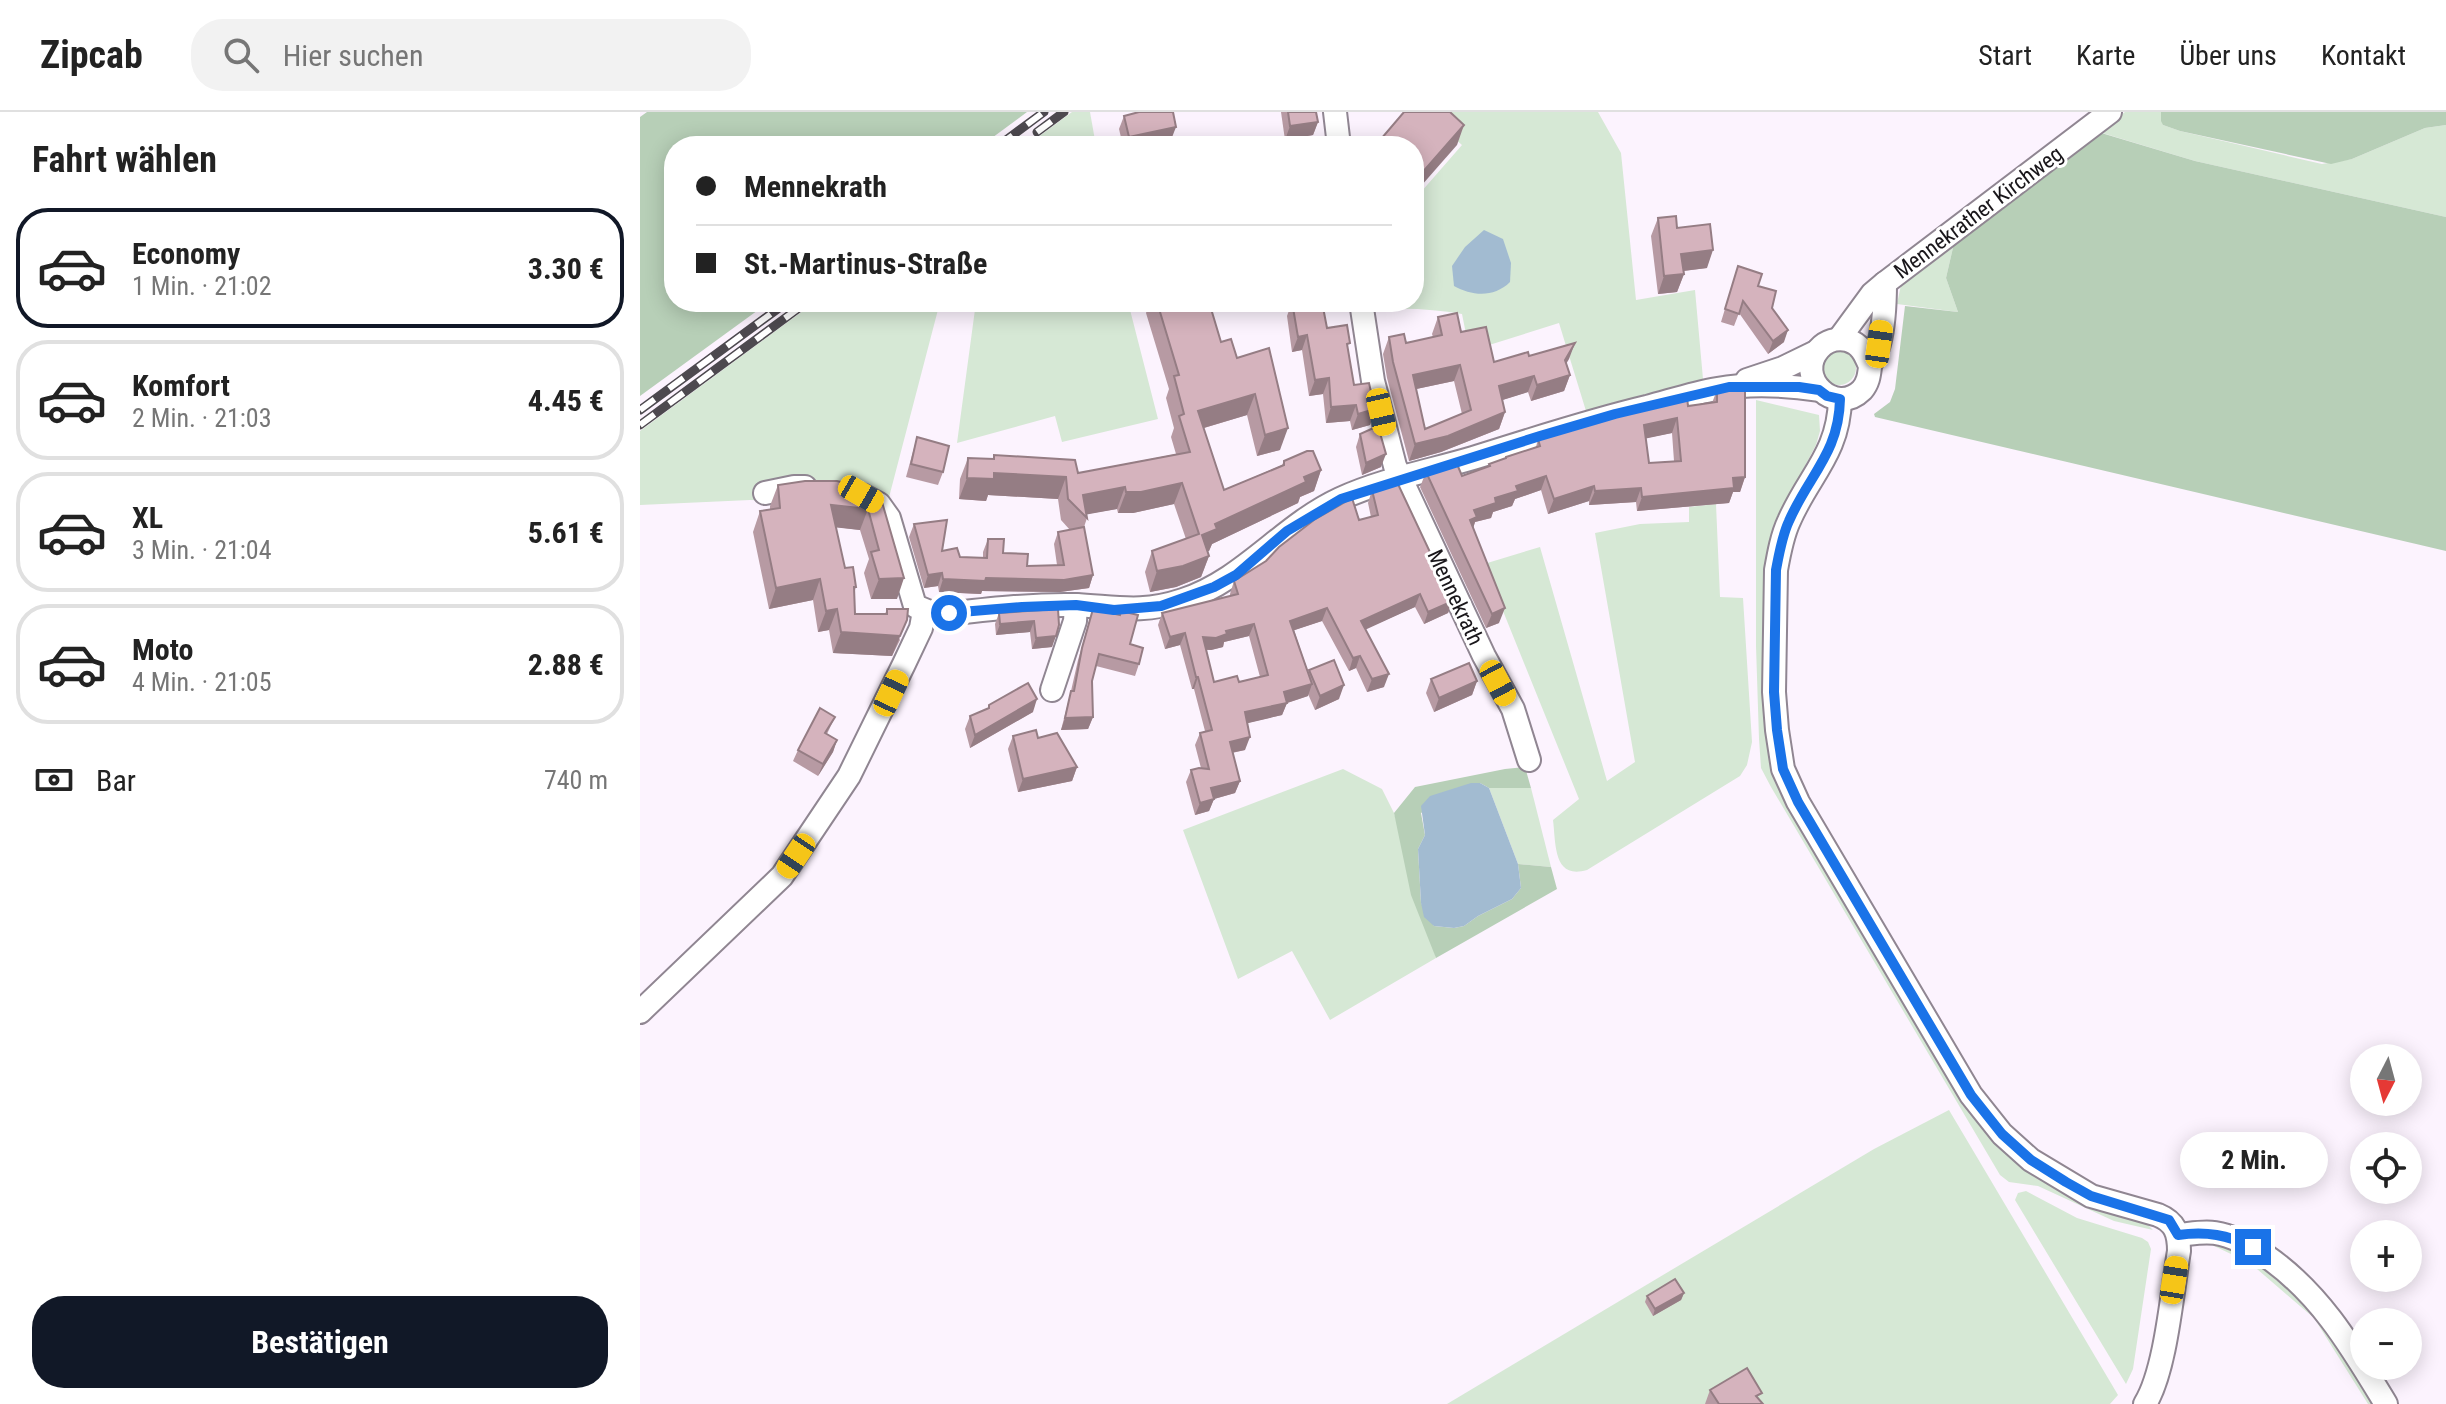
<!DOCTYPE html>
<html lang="de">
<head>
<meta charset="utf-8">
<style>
  :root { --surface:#fff; --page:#f2f2f2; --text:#222; --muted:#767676; --line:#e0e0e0; --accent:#111827 }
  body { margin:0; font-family:"Roboto Condensed",sans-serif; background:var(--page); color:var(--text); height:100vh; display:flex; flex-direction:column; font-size:30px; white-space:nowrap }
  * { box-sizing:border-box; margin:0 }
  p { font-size:26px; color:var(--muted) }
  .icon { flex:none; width:44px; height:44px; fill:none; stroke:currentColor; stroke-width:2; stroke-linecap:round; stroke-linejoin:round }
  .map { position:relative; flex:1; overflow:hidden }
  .details { display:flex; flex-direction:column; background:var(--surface); width:640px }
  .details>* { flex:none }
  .guide { position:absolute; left:24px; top:24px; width:760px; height:176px; border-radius:32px; box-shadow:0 4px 20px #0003; display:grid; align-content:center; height:176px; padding:0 32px; background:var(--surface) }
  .needle { width:52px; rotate:186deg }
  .buttons { position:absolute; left:1710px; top:932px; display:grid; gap:16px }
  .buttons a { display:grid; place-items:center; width:72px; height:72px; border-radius:50%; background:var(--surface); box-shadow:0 4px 20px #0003; font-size:40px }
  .end { position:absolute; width:36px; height:36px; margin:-18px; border:10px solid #1a73e8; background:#fff; box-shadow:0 0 0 4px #fff }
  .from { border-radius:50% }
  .bubble { position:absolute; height:56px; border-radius:28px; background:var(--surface); box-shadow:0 4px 20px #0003; font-size:26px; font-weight:700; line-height:56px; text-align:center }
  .car { position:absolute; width:24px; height:48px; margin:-24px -12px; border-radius:10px; box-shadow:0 0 6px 2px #0007; background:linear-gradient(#f5c518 24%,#345 0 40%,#f5c518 0 76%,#345 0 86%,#f5c518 0) }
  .guide b { display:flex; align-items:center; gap:28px; height:76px; font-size:30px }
  .guide b+b { border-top:2px solid var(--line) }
  .guide i { width:20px; height:20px; background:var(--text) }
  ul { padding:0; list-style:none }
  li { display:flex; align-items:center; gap:24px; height:120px; margin:0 16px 12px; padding:0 16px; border:4px solid var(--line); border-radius:32px }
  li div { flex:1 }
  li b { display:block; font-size:30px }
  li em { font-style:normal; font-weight:700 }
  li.selected { border-color:var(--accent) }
  li>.icon { width:72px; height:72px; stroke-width:1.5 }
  h2 { padding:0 32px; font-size:36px; line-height:96px }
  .pay { display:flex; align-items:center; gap:20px; height:88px; padding:0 32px; font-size:30px }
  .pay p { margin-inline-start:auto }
  .cta { display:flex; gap:16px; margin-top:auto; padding:16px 32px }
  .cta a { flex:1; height:92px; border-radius:32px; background:var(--accent); color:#fff; font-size:32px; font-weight:700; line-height:92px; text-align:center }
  header { display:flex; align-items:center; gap:48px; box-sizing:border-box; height:112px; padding:0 40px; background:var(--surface); border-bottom:2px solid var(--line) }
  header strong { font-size:38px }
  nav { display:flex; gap:44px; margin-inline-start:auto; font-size:28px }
  .search { width:560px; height:72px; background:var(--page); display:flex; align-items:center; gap:20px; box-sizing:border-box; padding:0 28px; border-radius:32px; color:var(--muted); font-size:30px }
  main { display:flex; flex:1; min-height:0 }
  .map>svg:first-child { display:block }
  .green { fill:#d6e8d5 }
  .forest { fill:#b7cfb7 }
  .water { fill:#a2bbd1 }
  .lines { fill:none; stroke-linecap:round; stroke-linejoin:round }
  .minor-casing { stroke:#908692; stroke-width:26 }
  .minor { stroke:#fff; stroke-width:22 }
  .rail-casing { stroke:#4d494f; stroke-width:9 }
  .rail { stroke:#fff; stroke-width:6; stroke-dasharray:18; stroke-linecap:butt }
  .wall { fill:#b79aa3; fill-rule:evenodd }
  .shaded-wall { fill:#957d84 }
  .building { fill:#d5b3bd; stroke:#957d84; stroke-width:2; fill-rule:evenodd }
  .route { stroke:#1a73e8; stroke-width:10 }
  .labels { text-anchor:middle; stroke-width:6; stroke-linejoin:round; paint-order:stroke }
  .street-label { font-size:22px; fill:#19161a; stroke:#fff }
</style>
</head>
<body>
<header>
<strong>Zipcab</strong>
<div class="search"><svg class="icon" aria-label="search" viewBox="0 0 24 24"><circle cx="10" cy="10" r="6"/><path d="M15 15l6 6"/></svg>Hier suchen</div>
<nav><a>Start</a><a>Karte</a><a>Über uns</a><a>Kontakt</a></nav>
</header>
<main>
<section class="details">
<h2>Fahrt wählen</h2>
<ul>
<li class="selected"><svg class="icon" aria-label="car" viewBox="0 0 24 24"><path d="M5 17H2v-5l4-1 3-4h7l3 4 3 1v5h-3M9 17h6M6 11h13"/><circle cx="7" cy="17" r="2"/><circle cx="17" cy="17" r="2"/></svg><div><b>Economy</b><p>1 Min. · 21:02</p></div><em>3.30 €</em></li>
<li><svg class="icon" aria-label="car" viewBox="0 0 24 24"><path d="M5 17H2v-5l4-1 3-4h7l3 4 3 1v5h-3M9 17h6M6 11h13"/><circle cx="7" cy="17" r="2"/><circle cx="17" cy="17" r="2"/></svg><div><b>Komfort</b><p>2 Min. · 21:03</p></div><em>4.45 €</em></li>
<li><svg class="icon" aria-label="car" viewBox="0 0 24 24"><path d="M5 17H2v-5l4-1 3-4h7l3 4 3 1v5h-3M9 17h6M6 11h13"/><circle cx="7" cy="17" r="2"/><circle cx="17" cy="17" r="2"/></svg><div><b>XL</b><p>3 Min. · 21:04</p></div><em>5.61 €</em></li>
<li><svg class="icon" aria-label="car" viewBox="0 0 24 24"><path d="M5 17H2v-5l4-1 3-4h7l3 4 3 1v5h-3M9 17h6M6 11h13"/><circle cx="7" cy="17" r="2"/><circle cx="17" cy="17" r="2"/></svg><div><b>Moto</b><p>4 Min. · 21:05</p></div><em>2.88 €</em></li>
</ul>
<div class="pay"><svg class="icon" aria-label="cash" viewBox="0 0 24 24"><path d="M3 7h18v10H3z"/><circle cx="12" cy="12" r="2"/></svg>Bar<p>740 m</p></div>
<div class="cta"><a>Bestätigen</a></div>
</section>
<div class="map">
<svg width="1806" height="1292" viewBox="0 0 1806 1292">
  <rect width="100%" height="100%" fill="#fcf3fe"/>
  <g class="green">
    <path d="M 432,0 L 450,0 L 456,34 L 386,34 Z"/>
    <path d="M 784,0 L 958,0 L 981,41 L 996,188 L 1055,178 L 1063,267 L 946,299 L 919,211 L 846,234 L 827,227 L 822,202 C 792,197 759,195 729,199 L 727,190 L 774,190 L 774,88 L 822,33 Z"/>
    <path d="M 1485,0 L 1521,0 L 1523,13 L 1540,19 L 1682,52 L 1712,47 L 1785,16 L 1806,13 L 1806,105 L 1555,49 L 1459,20 Z"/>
    <path d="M 1315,127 L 1306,166 L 1318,200 L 1257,192 L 1261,173 L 1266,166 Z"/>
    <path d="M 175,190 L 300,190 L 247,393 L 110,388 L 0,393 L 0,319 Z"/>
    <path d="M 336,190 L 488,190 L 518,307 L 422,330 L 415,304 L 317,331 Z"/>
    <circle cx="1199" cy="256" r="17"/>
    <path d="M 1116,288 L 1179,303 L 1180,319 L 1176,333 L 1154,375 L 1134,428 L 1151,694 L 1226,830 L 1335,1002 L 1502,1107 L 1513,1118 L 1474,1109 L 1398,1074 L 1369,1070 L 1360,1063 L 1131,675 L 1121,656 L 1119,627 L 1116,534 Z"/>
    <path d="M 1076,392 L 1080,485 L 1103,486 L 1112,630 L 1107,653 L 1100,664 L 947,758 C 913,768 916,732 913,708 L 939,687 L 844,452 L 900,435 L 967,669 L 995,650 L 955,421 L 1000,412 L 1049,410 L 1049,395 Z"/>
    <path d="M 703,657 L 742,677 L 754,701 L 796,846 L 690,908 L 652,839 L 598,867 L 543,718 Z"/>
    <path d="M 849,676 L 891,676 L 911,755 L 878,752 Z"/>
    <path d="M 1309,998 L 1478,1283 L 1470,1292 L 807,1292 L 1234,1037 Z"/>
    <path d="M 1386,1079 L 1437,1106 L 1502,1126 L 1508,1130 L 1511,1137 L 1493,1257 L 1486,1272 L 1375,1088 L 1378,1081 Z"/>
    <path d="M 1572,1133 L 1592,1135 L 1632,1156 L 1691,1218 L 1737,1292 L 1728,1292 L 1674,1206 L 1610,1151 Z"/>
  </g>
  <g class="forest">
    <path d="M 7,0 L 387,0 L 341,34 L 34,34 L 34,190 L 129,190 L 0,284 L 0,5 Z"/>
    <path d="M 1521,0 L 1806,0 L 1806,13 L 1785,16 L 1712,47 L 1691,52 L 1540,19 L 1523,13 L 1521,9 Z"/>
    <path d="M 1458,20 L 1555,49 L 1806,105 L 1806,439 L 1235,305 L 1234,302 L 1250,290 L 1255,277 L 1265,194 L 1318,200 L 1306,166 L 1315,127 Z"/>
    <path d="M 885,655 L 891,676 L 849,676 L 840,671 L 781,701 L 785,723 L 778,737 L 781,791 L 794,814 L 814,816 L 824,814 L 838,804 L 872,787 L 881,776 L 878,752 L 911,755 L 917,777 L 796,846 L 771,783 L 754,701 L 775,675 L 865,657 Z"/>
  </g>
  <g class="water">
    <path d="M 844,118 L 863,127 L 871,151 L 870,170 C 854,186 832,184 814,174 L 812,154 L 825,135 Z"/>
    <path d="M 831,671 L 840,671 L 849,676 L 878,752 L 881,776 L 872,787 L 838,804 L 824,814 L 814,816 L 794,814 L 784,805 L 781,791 L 778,737 L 785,723 L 781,694 L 790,684 Z"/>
  </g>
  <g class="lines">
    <g class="minor-casing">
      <g id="minor">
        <path d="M 695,0 L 699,34"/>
        <path d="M 721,190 L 733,269 L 755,354 L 844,544 L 873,597 L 889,648"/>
        <path d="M 1199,227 L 1232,182 L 1245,171 L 1470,0"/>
        <path d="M 1230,254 C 1225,242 1221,232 1207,228 C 1197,226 1186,229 1179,237 C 1154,265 1195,305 1222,278 C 1228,271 1229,264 1230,255 C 1232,247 1237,240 1239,232 C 1244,213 1245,191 1245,171"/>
        <path d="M 1107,268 L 1143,256 L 1176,240"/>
        <path d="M 1200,287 C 1199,341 1169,363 1149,409 C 1142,424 1139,441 1136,458 L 1134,580 L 1137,618 L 1143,657 L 1158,690 L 1331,983 L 1362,1022 L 1391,1048 L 1451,1084 L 1518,1103 C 1535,1110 1539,1121 1539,1139 C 1532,1180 1526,1258 1505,1292"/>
        <path d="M 125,381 L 154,375 L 165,375"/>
        <path d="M 222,383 L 239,392 L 249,406 L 275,494 L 297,503 C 343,498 389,492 435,493 C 477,495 501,502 543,488 C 604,468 642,414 700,387 C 741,368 789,359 833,346 C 891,328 948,309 1007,295 C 1030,289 1053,281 1077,277 C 1110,271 1147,273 1179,278"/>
        <path d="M 412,578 L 435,509 L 436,493"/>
        <path d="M 0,900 L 142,764 L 209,664 L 264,552 L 281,516 L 284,499"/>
        <path d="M 1538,1123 C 1550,1122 1563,1119 1575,1121 C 1594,1124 1610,1133 1626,1144 C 1681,1182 1712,1236 1746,1292"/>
      </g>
    </g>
    <use href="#minor" class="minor"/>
    <g class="rail-casing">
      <g id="rail">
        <path d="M 397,20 L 424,0"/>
        <path d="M 358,34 L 404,0"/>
        <path d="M 0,298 L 147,190"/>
        <path d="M 0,313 L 167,190"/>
      </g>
    </g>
    <use href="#rail" class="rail"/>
  </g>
  <g class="wall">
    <path d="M 641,0 L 676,0 L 678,10 L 673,23 L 645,28 Z"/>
    <path d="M 484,4 L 531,28 L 506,34 L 483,34 L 479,17 Z"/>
    <path d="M 1018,106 L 1037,116 L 1067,156 L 1043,159 L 1044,162 L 1037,180 L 1018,182 L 1011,124 Z"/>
    <path d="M 1098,154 L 1118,174 L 1132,196 L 1144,230 L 1128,242 L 1099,201 L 1094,214 L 1081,210 Z"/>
    <path d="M 510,190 L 569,190 L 581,230 L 597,246 L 640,338 L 617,344 L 607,303 L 564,316 L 584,378 L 642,353 L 644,349 L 681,358 L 674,379 L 660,385 L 658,391 L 572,432 L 569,439 L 567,439 L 569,444 L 561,465 L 536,475 L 510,480 L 505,460 L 512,439 L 546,427 L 534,392 L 493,401 L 478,401 L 477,397 L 446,402 L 447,406 L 444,415 L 453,463 L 449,476 L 420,480 L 342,479 L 341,482 L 299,480 L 298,474 L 284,476 L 269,425 L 274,412 L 302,439 L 320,445 L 343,446 L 343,440 L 348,427 L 363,441 L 387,454 L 417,453 L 414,432 L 418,420 L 430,418 L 421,408 L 418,387 L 348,383 L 346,389 L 319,387 L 320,367 L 328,346 L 353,347 L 354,343 L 438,361 L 536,342 L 531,325 L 534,316 L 526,286 L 529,277 L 506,201 Z"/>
    <path d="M 652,190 L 698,190 L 695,198 L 684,200 L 687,216 L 708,237 L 714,273 L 730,313 L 712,318 L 710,309 L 686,311 L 683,282 L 669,284 L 662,238 L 652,240 L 647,204 Z"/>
    <path d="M 798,205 L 821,220 L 854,250 L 889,244 L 935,231 L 926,251 L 930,263 L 924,279 L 891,289 L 888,280 L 862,288 L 865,300 L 859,317 L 801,340 L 769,349 L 747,266 L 743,242 L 749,225 L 766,231 L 793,225 L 792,222 ZM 814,269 L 822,302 L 785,317 L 776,277 Z"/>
    <path d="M 1077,278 L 1105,365 L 1100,380 L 1093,380 L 1089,391 L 997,399 L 996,390 L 949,393 L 949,389 L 908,402 L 901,378 L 875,387 L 872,394 L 853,400 L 851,406 L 835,410 L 833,416 L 859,511 L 846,516 L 780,375 L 786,360 L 822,364 L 848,355 L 849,352 L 865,347 L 866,345 L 896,335 L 898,327 L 1048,294 L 1072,291 ZM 1032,321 L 1034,349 L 1009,351 L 1006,326 Z"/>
    <path d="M 720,322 L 741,355 L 722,363 L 716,335 Z"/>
    <path d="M 277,325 L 303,360 L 298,373 L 266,365 Z"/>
    <path d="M 138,373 L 225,376 L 257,487 L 231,487 L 224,461 L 229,447 L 220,418 L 196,415 L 205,456 L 216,475 L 214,481 L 215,502 L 245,502 L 247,497 L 260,528 L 252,544 L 193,541 L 189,518 L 178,520 L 173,488 L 129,497 L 113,420 L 120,399 L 130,397 L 130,394 Z"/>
    <path d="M 732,378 L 813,489 L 808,501 L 784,512 L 775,495 L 725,517 L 744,575 L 727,580 L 716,556 L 709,559 L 682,509 L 654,518 L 668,560 L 669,558 L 699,587 L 675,598 L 668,582 L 668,584 L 647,591 L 642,603 L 607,611 L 605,638 L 592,641 L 600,669 L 595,681 L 574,687 L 569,699 L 555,703 L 546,670 L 551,658 L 561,656 L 555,633 L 560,621 L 565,619 L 554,577 L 552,577 L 540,533 L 525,537 L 518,513 L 522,501 L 590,484 L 590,482 L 594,469 L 719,408 L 731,405 L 728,391 ZM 609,524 L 620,565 L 599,570 L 574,570 L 566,538 L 571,538 L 583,535 L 584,530 Z"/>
    <path d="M 418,497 L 412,535 L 392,537 L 390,520 L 356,523 L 355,512 L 359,501 Z"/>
    <path d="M 453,497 L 490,532 L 499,552 L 495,564 L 456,554 L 452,569 L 453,605 L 448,617 L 421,618 L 431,579 L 438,548 Z"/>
    <path d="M 791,567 L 837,569 L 832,583 L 794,600 L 786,581 Z"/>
    <path d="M 349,593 L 393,600 L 330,636 L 325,617 L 330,604 L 348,596 Z"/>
    <path d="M 195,605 L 187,622 L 197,628 L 193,640 L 178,664 L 153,649 L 158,638 Z"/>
    <path d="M 373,624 L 398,626 L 437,655 L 432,669 L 378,680 L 368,637 Z"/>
    <path d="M 1044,1181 L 1041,1188 L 1013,1204 L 1005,1190 L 1007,1184 Z"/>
    <path d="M 1070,1278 L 1119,1287 L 1123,1292 L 1065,1292 Z"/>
  </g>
  <g class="shaded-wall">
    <path d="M 678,10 L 673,23 L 645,28 L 650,14 Z"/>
    <path d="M 824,13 L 817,33 L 774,82 L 774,70 Z"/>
    <path d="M 536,15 L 531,28 L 506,34 L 486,34 L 489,25 Z"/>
    <path d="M 1073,138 L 1067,156 L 1035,160 L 1041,142 Z"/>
    <path d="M 1044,162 L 1037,180 L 1018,182 L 1024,164 Z"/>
    <path d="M 680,190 L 698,190 L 695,198 L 676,201 Z"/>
    <path d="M 1148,218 L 1144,230 L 1128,242 L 1133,229 Z"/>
    <path d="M 667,223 L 662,238 L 652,240 L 658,225 Z"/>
    <path d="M 935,231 L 929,247 L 919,264 L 925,248 Z"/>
    <path d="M 820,253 L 814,269 L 767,279 L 773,263 Z"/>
    <path d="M 930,263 L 924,279 L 891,289 L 897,273 Z"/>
    <path d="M 894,264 L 888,280 L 853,291 L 859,274 Z"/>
    <path d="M 689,266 L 683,282 L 669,284 L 675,268 Z"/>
    <path d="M 615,282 L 607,303 L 550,320 L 558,299 Z"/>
    <path d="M 716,293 L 710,309 L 686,311 L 691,295 Z"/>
    <path d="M 735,297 L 730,313 L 712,318 L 718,302 Z"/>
    <path d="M 865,300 L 859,317 L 801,340 L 769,349 L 775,332 Z"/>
    <path d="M 1037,306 L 1032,321 L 999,328 L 1004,313 Z"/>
    <path d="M 648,316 L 640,338 L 617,344 L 625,323 Z"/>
    <path d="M 746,342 L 741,355 L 722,363 L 726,351 Z"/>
    <path d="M 681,358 L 674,379 L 660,385 L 658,391 L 572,432 L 569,439 L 554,444 L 562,423 L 575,412 L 664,365 Z"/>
    <path d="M 354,361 L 426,365 L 418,387 L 348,383 L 346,389 L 319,387 L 327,366 Z"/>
    <path d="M 906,364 L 901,378 L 875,387 L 872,394 L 853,400 L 851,406 L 835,410 L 832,420 L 825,423 L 834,398 L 876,374 Z"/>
    <path d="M 1105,365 L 1100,380 L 1093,380 L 1089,391 L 997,399 L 1002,385 L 1093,366 Z"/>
    <path d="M 542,371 L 534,392 L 493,401 L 478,401 L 486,380 Z"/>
    <path d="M 954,374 L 949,389 L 908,402 L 914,387 Z"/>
    <path d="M 485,375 L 477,397 L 444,403 L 443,383 Z"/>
    <path d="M 1001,376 L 996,390 L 949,393 L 955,379 Z"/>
    <path d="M 191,393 L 228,397 L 220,418 L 183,414 Z"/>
    <path d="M 569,444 L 561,465 L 536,475 L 510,480 L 517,459 Z"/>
    <path d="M 302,461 L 298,474 L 284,476 L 288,463 Z"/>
    <path d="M 453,463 L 449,476 L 420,480 L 342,479 L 341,482 L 299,480 L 303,467 Z"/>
    <path d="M 264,466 L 257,487 L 231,487 L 239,467 Z"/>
    <path d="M 180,467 L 173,488 L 129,497 L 136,476 Z"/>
    <path d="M 780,482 L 775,495 L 716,522 L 721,509 Z"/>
    <path d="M 813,489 L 808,501 L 784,512 L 788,500 Z"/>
    <path d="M 687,496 L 682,509 L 646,521 L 650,509 Z"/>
    <path d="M 865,496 L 859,511 L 846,516 L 852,502 Z"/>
    <path d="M 197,497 L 189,518 L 178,520 L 186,499 Z"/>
    <path d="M 267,508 L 252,544 L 193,541 L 201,520 Z"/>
    <path d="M 394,509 L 390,520 L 356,523 L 360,512 Z"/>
    <path d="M 614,512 L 609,524 L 584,530 L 583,535 L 571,538 L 558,537 L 563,525 Z"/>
    <path d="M 545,521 L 540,533 L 525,537 L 530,525 Z"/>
    <path d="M 416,524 L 412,535 L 392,537 L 396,526 Z"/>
    <path d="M 720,544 L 716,556 L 709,559 L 713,546 Z"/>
    <path d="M 749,562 L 744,575 L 727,580 L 732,567 Z"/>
    <path d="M 556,565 L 558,565 L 554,577 L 552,577 Z"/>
    <path d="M 837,569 L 832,583 L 794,600 L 799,586 Z"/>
    <path d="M 672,572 L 668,584 L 647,591 L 642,603 L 600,613 L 605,600 L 644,580 Z"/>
    <path d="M 704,573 L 699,587 L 675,598 L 680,584 Z"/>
    <path d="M 397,587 L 393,600 L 330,636 L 335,623 Z"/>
    <path d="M 453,605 L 448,617 L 421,618 L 425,606 Z"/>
    <path d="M 610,625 L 605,638 L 585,642 L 590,630 Z"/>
    <path d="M 197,628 L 193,640 L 178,664 L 183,652 Z"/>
    <path d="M 437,655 L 432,669 L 378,680 L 383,667 Z"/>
    <path d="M 600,669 L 595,681 L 574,687 L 569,699 L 555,703 L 560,691 L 571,676 Z"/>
    <path d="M 1044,1181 L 1041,1188 L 1013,1204 L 1015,1197 Z"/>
  </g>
  <g class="building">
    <path d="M 499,0 L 533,0 L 536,15 L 489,25 L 484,4 Z"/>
    <path d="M 648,0 L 676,0 L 678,10 L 650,14 Z"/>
    <path d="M 764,0 L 810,0 L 824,13 L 774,70 L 774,34 L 735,34 Z"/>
    <path d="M 1036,104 L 1037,116 L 1070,112 L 1073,138 L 1041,142 L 1044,162 L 1024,164 L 1018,106 Z"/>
    <path d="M 1098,154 L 1122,162 L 1118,174 L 1136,179 L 1132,196 L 1148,218 L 1133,229 L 1103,189 L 1099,202 L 1085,197 Z"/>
    <path d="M 517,190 L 569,190 L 581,230 L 591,227 L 597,246 L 629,236 L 648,316 L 625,323 L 615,282 L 558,299 L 584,378 L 644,353 L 644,349 L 667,339 L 673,339 L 681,358 L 664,365 L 666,370 L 575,412 L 577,417 L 562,423 L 569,444 L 543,454 L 517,459 L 512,439 L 559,422 L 542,371 L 501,380 L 486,380 L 485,375 L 443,383 L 447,406 L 428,387 L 426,365 L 354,361 L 354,367 L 327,366 L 328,346 L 354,347 L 354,343 L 435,348 L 438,361 L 550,340 L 539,304 L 544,302 L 534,264 L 539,263 Z"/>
    <path d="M 652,190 L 682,190 L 687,216 L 707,213 L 710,231 L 707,232 L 714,273 L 729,271 L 735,297 L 718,302 L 716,293 L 691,295 L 689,266 L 675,268 L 667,223 L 658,225 Z"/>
    <path d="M 817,201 L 821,220 L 846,215 L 854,250 L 888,240 L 889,244 L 935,231 L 925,248 L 930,263 L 897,273 L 894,264 L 859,274 L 865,300 L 808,324 L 775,332 L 753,250 L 749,225 L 764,222 L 766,231 L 802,223 L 798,205 ZM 820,253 L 831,298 L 785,317 L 773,263 Z"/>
    <path d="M 1105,274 L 1105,365 L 1093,366 L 1094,376 L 1002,385 L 1001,376 L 955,379 L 954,374 L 914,387 L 906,364 L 876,374 L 878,379 L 855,386 L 856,391 L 834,398 L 837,405 L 830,408 L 865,496 L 852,502 L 786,360 L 817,352 L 822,364 L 850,354 L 849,352 L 866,346 L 866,345 L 900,334 L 898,327 L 1047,285 L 1048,294 L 1077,290 L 1077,278 ZM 1037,306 L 1041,349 L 1009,351 L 1004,313 Z"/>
    <path d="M 738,314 L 746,342 L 726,351 L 720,322 Z"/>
    <path d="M 277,325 L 309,334 L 303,360 L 271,352 Z"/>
    <path d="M 165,369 L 197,369 L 225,376 L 235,382 L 242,390 L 264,466 L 239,467 L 231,440 L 239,438 L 228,397 L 191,393 L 205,456 L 213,455 L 216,475 L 214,475 L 215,502 L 247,502 L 247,497 L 268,497 L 267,508 L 260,524 L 201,520 L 197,497 L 186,499 L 180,467 L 136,476 L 120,399 L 140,396 L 138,373 Z"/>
    <path d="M 757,370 L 813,489 L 788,500 L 780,482 L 721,509 L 749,562 L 732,567 L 720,544 L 713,546 L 687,496 L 650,509 L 672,572 L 644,580 L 647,591 L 605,600 L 610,625 L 590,630 L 600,669 L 571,676 L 574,687 L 560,691 L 551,658 L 559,656 L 569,657 L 560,621 L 572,618 L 558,565 L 556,565 L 545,521 L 530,525 L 522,501 L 598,482 L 594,469 L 626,449 L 639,435 L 674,408 L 712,386 L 719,408 L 738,403 L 732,378 ZM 614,512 L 628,563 L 599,570 L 597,564 L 574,570 L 563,525 L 576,526 L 587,522 L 586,519 Z"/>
    <path d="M 307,408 L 302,439 L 317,436 L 320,445 L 347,446 L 348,427 L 364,427 L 363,441 L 388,442 L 387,454 L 424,453 L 418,420 L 444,415 L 453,463 L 424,468 L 346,466 L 345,469 L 303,467 L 302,461 L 288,463 L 274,412 Z"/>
    <path d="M 418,497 L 419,513 L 416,524 L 396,526 L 394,509 L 360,512 L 359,501 Z"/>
    <path d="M 453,497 L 480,503 L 481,499 L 498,503 L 490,532 L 503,536 L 499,552 L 459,542 L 452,569 L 453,605 L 425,606 L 431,579 L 434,579 L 442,536 Z"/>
    <path d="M 694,548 L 704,573 L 680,584 L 669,558 Z"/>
    <path d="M 829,551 L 837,569 L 799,586 L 791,567 Z"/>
    <path d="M 388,571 L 397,587 L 335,623 L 330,604 L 349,596 L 349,593 Z"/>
    <path d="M 180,596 L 195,605 L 185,621 L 197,628 L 183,652 L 158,638 Z"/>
    <path d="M 396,618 L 398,626 L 417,621 L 437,655 L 383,667 L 373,624 Z"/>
    <path d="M 1035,1167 L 1044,1181 L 1015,1197 L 1007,1184 Z"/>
    <path d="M 1107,1256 L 1122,1281 L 1116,1284 L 1123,1292 L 1079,1292 L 1070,1278 Z"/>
  </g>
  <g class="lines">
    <path class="route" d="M 309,501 L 382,495 L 436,493 L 474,498 L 521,494 L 574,475 L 596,463 L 647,419 L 701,387 L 900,324 L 975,302 L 1089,275 L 1159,275 L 1179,278 L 1187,284 L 1200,287 C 1199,341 1169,363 1149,409 C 1142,424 1139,442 1136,458 L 1134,580 L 1137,618 L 1143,657 L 1158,690 L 1331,983 L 1362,1022 L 1391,1048 L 1426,1070 L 1451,1084 L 1529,1108 L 1538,1123 C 1567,1119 1587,1123 1613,1135"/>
  </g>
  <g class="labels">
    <g class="street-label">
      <text transform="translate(1338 100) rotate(-37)" y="8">Mennekrather Kirchweg</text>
      <text transform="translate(816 485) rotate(65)" y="8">Mennekrath</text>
    </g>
  </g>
</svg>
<div class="buttons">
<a><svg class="needle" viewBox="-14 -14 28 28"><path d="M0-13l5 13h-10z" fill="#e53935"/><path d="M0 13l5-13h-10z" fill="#767676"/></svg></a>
<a><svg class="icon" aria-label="locate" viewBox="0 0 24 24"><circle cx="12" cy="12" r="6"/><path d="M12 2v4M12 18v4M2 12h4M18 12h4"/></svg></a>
<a>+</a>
<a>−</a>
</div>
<i class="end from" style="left:309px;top:501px"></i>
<i class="end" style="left:1613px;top:1135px"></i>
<div class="bubble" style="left:1540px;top:1020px;width:148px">2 Min.</div>
<i class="car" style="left:1239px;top:232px;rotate:8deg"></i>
<i class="car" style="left:741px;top:300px;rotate:167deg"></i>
<i class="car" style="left:221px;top:382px;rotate:120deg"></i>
<i class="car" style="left:858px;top:571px;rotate:152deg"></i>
<i class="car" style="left:251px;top:581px;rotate:25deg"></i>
<i class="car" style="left:156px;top:744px;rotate:214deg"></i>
<i class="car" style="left:1534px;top:1168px;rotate:9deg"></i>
<div class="guide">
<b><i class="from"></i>Mennekrath</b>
<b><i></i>St.-Martinus-Straße</b>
</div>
</div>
</main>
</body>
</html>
